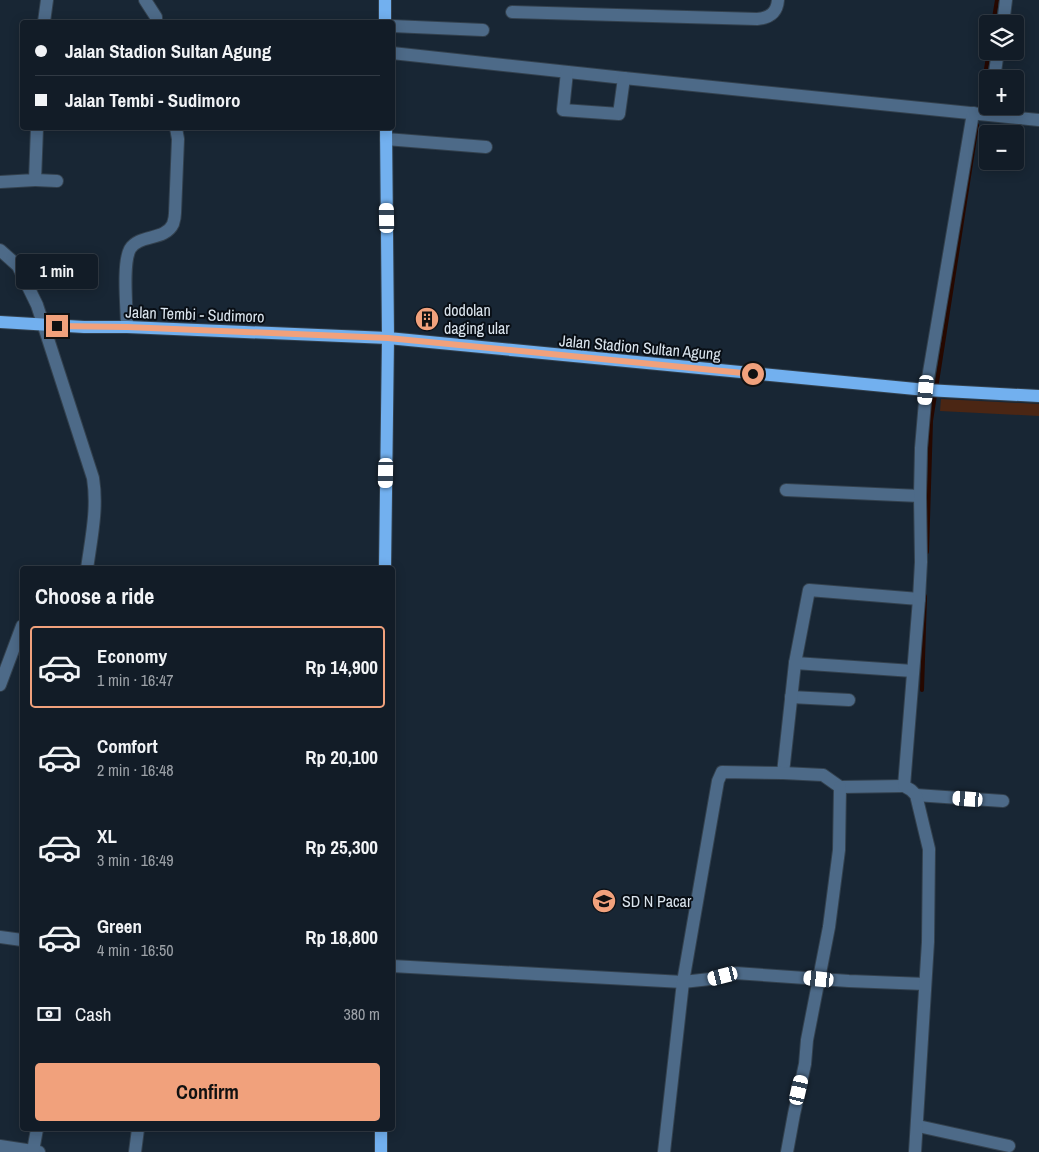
<!DOCTYPE html>
<html lang="en">
<head>
<meta charset="utf-8">
<style>
  :root { --surface:#121c27; --page:#1b252f; --text:#f1f3f6; --muted:#9ca1a7; --line:#313a44; --accent:#f1a17c }
  body { margin:0; font-family:"Archivo Narrow",sans-serif; background:var(--page); color:var(--text); height:100vh; display:flex; flex-direction:column; font-size:19px; white-space:nowrap }
  * { box-sizing:border-box; margin:0 }
  p { font-size:16px; color:var(--muted) }
  .icon { flex:none; width:28px; height:28px; fill:none; stroke:currentColor; stroke-width:2; stroke-linecap:round; stroke-linejoin:round }
  .map { position:relative; flex:1; overflow:hidden }
  .side { position:absolute; left:20px; top:566px; width:375px; height:565px; display:flex; flex-direction:column; background:var(--surface); border-radius:5px; box-shadow:0 2px 12px #0003,0 0 0 1px var(--line) }
  .side>* { flex:none }
  .guide { position:absolute; left:20px; top:20px; width:375px; height:110px; border-radius:5px; box-shadow:0 2px 12px #0003,0 0 0 1px var(--line); display:grid; align-content:center; height:110px; padding:0 15px; background:var(--surface) }
  .controls { position:absolute; left:979px; top:15px; display:grid; gap:10px }
  .controls a { display:grid; place-items:center; width:45px; height:45px; border-radius:5px; background:var(--surface); box-shadow:0 2px 12px #0003,0 0 0 1px var(--line); font-size:25px }
  .end { position:absolute; width:22px; height:22px; margin:-11px; border:6px solid #f1a17c; background:#111; box-shadow:0 0 0 2px #111 }
  .from { border-radius:50% }
  .bubble { position:absolute; height:35px; border-radius:5px; background:var(--surface); box-shadow:0 2px 12px #0003,0 0 0 1px var(--line); font-size:16px; font-weight:800; line-height:35px; text-align:center }
  .car { position:absolute; width:15px; height:30px; margin:-15px -8px; border-radius:6px; box-shadow:0 0 4px 1px #0007; background:linear-gradient(#fff 24%,#345 0 40%,#fff 0 76%,#345 0 86%,#fff 0) }
  .guide b { display:flex; align-items:center; gap:18px; height:48px; font-size:19px }
  .guide b+b { border-top:1px solid var(--line) }
  .guide i { width:12px; height:12px; background:var(--text) }
  ul { padding:0; list-style:none }
  li { display:flex; align-items:center; gap:15px; height:82px; margin:0 10px 8px; padding:0 5px; border:2px solid transparent; border-radius:5px }
  li div { flex:1 }
  li b { display:block; font-size:19px }
  li em { font-style:normal; font-weight:800 }
  li.active { border-color:var(--accent) }
  li>.icon { width:45px; height:45px; stroke-width:1.5 }
  h2 { padding:0 15px; font-size:22px; line-height:60px }
  .pay { display:flex; align-items:center; gap:12px; height:55px; padding:0 15px; font-size:19px }
  .pay p { margin-inline-start:auto }
  .primary-button { display:flex; gap:10px; margin-top:auto; padding:10px 15px }
  .primary-button a { flex:1; height:58px; border-radius:5px; background:var(--accent); color:#111; font-size:20px; font-weight:800; line-height:58px; text-align:center }
  .map>svg:first-child { display:block }
  .green { fill:#4b2614 }
  .lines { fill:none; stroke-linecap:round; stroke-linejoin:round }
  .stream { stroke:#260800; stroke-width:4 }
  .minor-casing { stroke:#33414e; stroke-width:14 }
  .major-casing { stroke:#33414e; stroke-width:14 }
  .minor { stroke:#4d6a88; stroke-width:12 }
  .major { stroke:#72b0ef; stroke-width:12 }
  .route { stroke:#f1a17c; stroke-width:6 }
  .labels { text-anchor:middle; stroke-width:4; stroke-linejoin:round; paint-order:stroke }
  .poi-label { font-size:16px; fill:#dae4ed; stroke:#080e15; text-anchor:start }
  .street-label { font-size:16px; fill:#dae4ed; stroke:#080e15 }
</style>
</head>
<body>
<div class="map">
<svg width="1039" height="1152" viewBox="0 0 1039 1152">
  <rect width="100%" height="100%" fill="#182634"/>
  <path class="green" d="M 941,399 L 1039,404 L 1039,416 L 940,411 Z"/>
  <g class="lines">
    <g class="stream">
      <path d="M 993,24 L 997,0"/>
      <path d="M 979,111 L 989,51"/>
      <path d="M 927,552 L 931,421 L 977,125"/>
      <path d="M 922,690 L 925,596"/>
    </g>
    <g class="minor-casing">
      <g id="minor">
        <path d="M 145,0 L 156,17 L 156,22"/>
        <path d="M 512,12 L 757,19 C 769,18 777,13 778,0"/>
        <path d="M 44,22 L 47,0"/>
        <path d="M 1003,24 L 1006,0"/>
        <path d="M 392,26 L 483,30"/>
        <path d="M 392,53 L 624,78 L 1039,120"/>
        <path d="M 567,72 L 563,110 L 619,114 L 624,78"/>
        <path d="M 994,79 L 998,51"/>
        <path d="M 386,139 L 486,147"/>
        <path d="M 35,180 L 57,181"/>
        <path d="M 0,182 L 35,180 L 37,128"/>
        <path d="M 0,250 L 18,266 L 37,305 L 93,478 C 98,509 91,539 87,569"/>
        <path d="M 127,327 C 127,309 122,264 130,249 C 139,234 165,241 173,224 C 174,221 175,216 175,213 L 178,139 L 176,128"/>
        <path d="M 786,490 L 920,496"/>
        <path d="M 795,663 L 913,671"/>
        <path d="M 0,685 L 22,626"/>
        <path d="M 791,697 L 849,700"/>
        <path d="M 783,773 L 795,663 L 809,590 L 919,599"/>
        <path d="M 916,795 L 1003,801"/>
        <path d="M 0,937 L 22,940"/>
        <path d="M 392,966 L 683,982 L 710,979 L 735,973 L 849,981 L 925,984"/>
        <path d="M 918,1126 L 1009,1146"/>
        <path d="M 0,1146 L 39,1152"/>
        <path d="M 33,1151 L 37,1129"/>
        <path d="M 135,1152 L 138,1129"/>
        <path d="M 664,1152 L 683,982 L 718,781 L 722,772 L 783,773 L 823,775 L 840,787 L 904,786"/>
        <path d="M 787,1152 L 794,1114 L 805,1064 L 807,1040 L 829,927 L 839,850 L 840,787"/>
        <path d="M 915,1152 L 928,942 L 929,849 L 916,795 L 911,790 L 904,786 L 919,599 L 921,562 L 920,496 L 921,448 L 926,390 L 973,113"/>
      </g>
    </g>
    <g class="major-casing">
      <g id="major">
        <path d="M 385,0 L 385,22"/>
        <path d="M 0,322 L 84,327 L 127,327 L 388,338 L 926,390 L 1039,396"/>
        <path d="M 385,569 L 388,338 L 386,128"/>
        <path d="M 381,1152 L 381,1129"/>
      </g>
    </g>
    <use href="#minor" class="minor"/>
    <use href="#major" class="major"/>
  </g>
  <g class="lines">
    <path class="route" d="M 57,326 L 127,327 L 388,338 L 753,374"/>
  </g>
  <defs>
    <g id="building-disc" transform="scale(1.25)"><circle r="9.5" fill="#f1a17c" stroke="#080e15"/><path d="M-4-6H4V6H1V3H-1V6H-4ZM-2.5-4.3h1.7v1.8h-1.7ZM.8-4.3h1.7v1.8H.8ZM-2.5-1h1.7V.8h-1.7ZM.8-1h1.7V.8H.8Z" fill="#111"/></g>
    <g id="school-disc" transform="scale(1.25)"><circle r="9.5" fill="#f1a17c" stroke="#080e15"/><path d="M0-5L7-2L0 1L-7-2ZM-4 1L0 2.5L4 1V4Q0 6-4 4Z" fill="#111"/></g>
  </defs>
  <g fill-rule="evenodd">
    <use href="#building-disc" x="427" y="319"/>
    <use href="#school-disc" x="604" y="901"/>
  </g>
  <g class="labels">
    <g class="poi-label">
      <text x="444" y="316">dodolan<tspan x="444" dy="18">daging ular</tspan></text>
      <text x="622" y="907">SD N Pacar</text>
    </g>
    <g class="street-label">
      <text transform="translate(195 314) rotate(2)" y="6">Jalan Tembi - Sudimoro</text>
      <text transform="translate(640 347) rotate(5)" y="6">Jalan Stadion Sultan Agung</text>
    </g>
  </g>
</svg>
<div class="controls">
<a><svg class="icon" aria-label="layers" viewBox="0 0 24 24"><path d="M12 4l9 5-9 5-9-5zM3 14l9 5 9-5"/></svg></a>
<a>+</a>
<a>−</a>
</div>
<i class="end from" style="left:753px;top:374px"></i>
<i class="end" style="left:57px;top:326px"></i>
<div class="bubble" style="left:16px;top:254px;width:82px">1 min</div>
<i class="car" style="left:387px;top:218px;rotate:359deg"></i>
<i class="car" style="left:926px;top:390px;rotate:185deg"></i>
<i class="car" style="left:386px;top:473px;rotate:181deg"></i>
<i class="car" style="left:968px;top:799px;rotate:274deg"></i>
<i class="car" style="left:723px;top:976px;rotate:256deg"></i>
<i class="car" style="left:819px;top:979px;rotate:276deg"></i>
<i class="car" style="left:799px;top:1090px;rotate:13deg"></i>
<div class="guide">
<b><i class="from"></i>Jalan Stadion Sultan Agung</b>
<b><i></i>Jalan Tembi - Sudimoro</b>
</div>
<section class="side">
<h2>Choose a ride</h2>
<ul>
<li class="active"><svg class="icon" aria-label="car" viewBox="0 0 24 24"><path d="M5 17H2v-5l4-1 3-4h7l3 4 3 1v5h-3M9 17h6M6 11h13"/><circle cx="7" cy="17" r="2"/><circle cx="17" cy="17" r="2"/></svg><div><b>Economy</b><p>1 min · 16:47</p></div><em>Rp 14,900</em></li>
<li><svg class="icon" aria-label="car" viewBox="0 0 24 24"><path d="M5 17H2v-5l4-1 3-4h7l3 4 3 1v5h-3M9 17h6M6 11h13"/><circle cx="7" cy="17" r="2"/><circle cx="17" cy="17" r="2"/></svg><div><b>Comfort</b><p>2 min · 16:48</p></div><em>Rp 20,100</em></li>
<li><svg class="icon" aria-label="car" viewBox="0 0 24 24"><path d="M5 17H2v-5l4-1 3-4h7l3 4 3 1v5h-3M9 17h6M6 11h13"/><circle cx="7" cy="17" r="2"/><circle cx="17" cy="17" r="2"/></svg><div><b>XL</b><p>3 min · 16:49</p></div><em>Rp 25,300</em></li>
<li><svg class="icon" aria-label="car" viewBox="0 0 24 24"><path d="M5 17H2v-5l4-1 3-4h7l3 4 3 1v5h-3M9 17h6M6 11h13"/><circle cx="7" cy="17" r="2"/><circle cx="17" cy="17" r="2"/></svg><div><b>Green</b><p>4 min · 16:50</p></div><em>Rp 18,800</em></li>
</ul>
<div class="pay"><svg class="icon" aria-label="cash" viewBox="0 0 24 24"><path d="M3 7h18v10H3z"/><circle cx="12" cy="12" r="2"/></svg>Cash<p>380 m</p></div>
<div class="primary-button"><a>Confirm</a></div>
</section>
</div>
</body>
</html>
